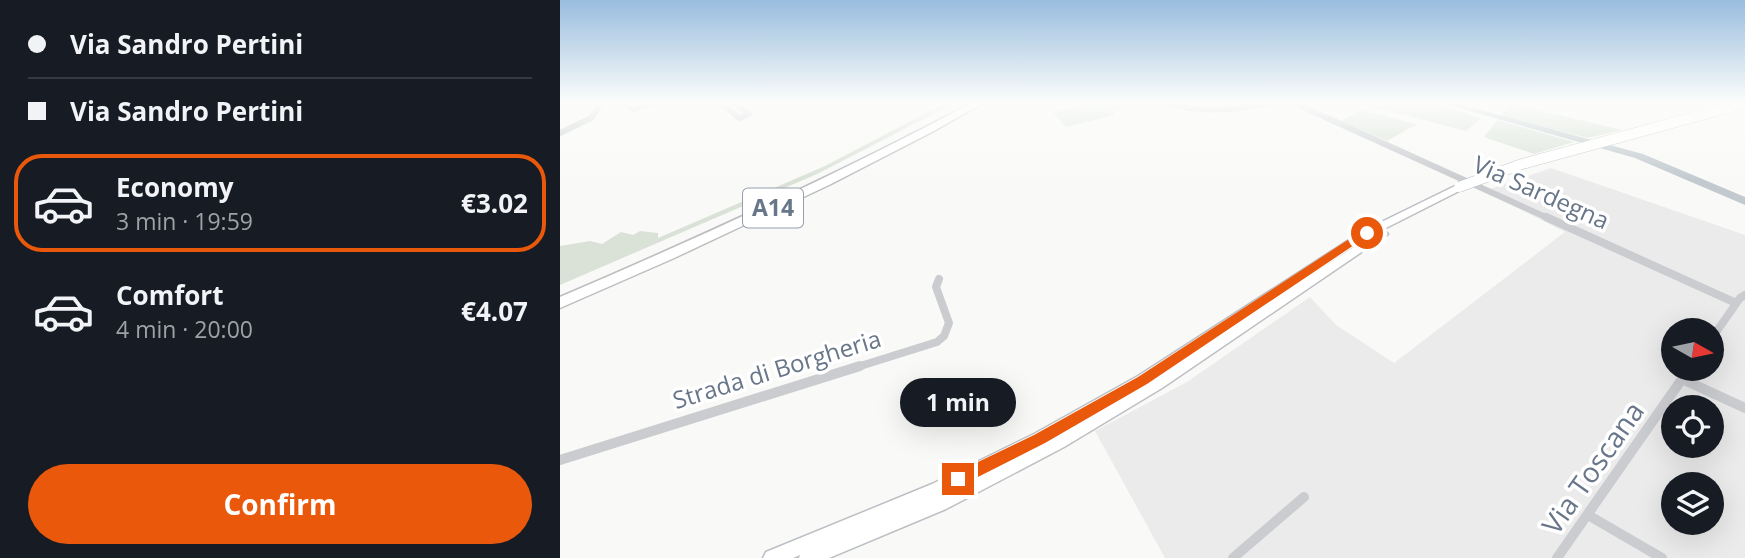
<!DOCTYPE html>
<html lang="en">
<head>
<meta charset="utf-8">
<style>
  :root { --surface:#171b24; --page:#20242c; --text:#f1f3f6; --muted:#9ea1a6; --line:#363941; --accent:#ea580c }
  body { margin:0; font-family:"Open Sans",sans-serif; background:var(--page); color:var(--text); height:100vh; display:flex; flex-direction:column; font-size:26px; white-space:nowrap }
  * { box-sizing:border-box; margin:0 }
  p { font-size:23px; color:var(--muted) }
  .icon { flex:none; width:38px; height:38px; fill:none; stroke:currentColor; stroke-width:2; stroke-linecap:round; stroke-linejoin:round }
  .map { position:relative; flex:1; overflow:hidden }
  .sheet { display:flex; flex-direction:column; background:var(--surface); width:560px }
  .sheet>* { flex:none }
  .guide { display:grid; align-content:center; height:154px; padding:0 28px; background:var(--surface) }
  .needle { width:46px; rotate:99deg }
  .buttons { position:absolute; left:1101px; top:318px; display:grid; gap:14px }
  .buttons a { display:grid; place-items:center; width:63px; height:63px; border-radius:50%; background:var(--surface); box-shadow:0 7px 28px #0002; font-size:35px }
  .end { position:absolute; width:32px; height:32px; margin:-16px; border:9px solid #ea580c; background:#fff; box-shadow:0 0 0 4px #fff }
  .from { border-radius:50% }
  .bubble { position:absolute; height:49px; border-radius:24px; background:var(--surface); box-shadow:0 7px 28px #0002; font-size:23px; font-weight:700; line-height:49px; text-align:center }
  .guide b { display:flex; align-items:center; gap:24px; height:66px; font-size:26px }
  .guide b+b { border-top:2px solid var(--line) }
  .guide i { width:18px; height:18px; background:var(--text) }
  ul { padding:0; list-style:none }
  li { display:flex; align-items:center; gap:21px; height:98px; margin:0 14px 10px; padding:0 14px; border:4px solid transparent; border-radius:28px }
  li div { flex:1 }
  li b { display:block; font-size:26px }
  li em { font-style:normal; font-weight:700 }
  li.selected { border-color:var(--accent) }
  li>.icon { width:63px; height:63px; stroke-width:1.5 }
  .button { display:flex; gap:14px; margin-top:auto; padding:14px 28px }
  .button a { flex:1; height:80px; border-radius:42px; background:var(--accent); color:#fff; font-size:28px; font-weight:700; line-height:80px; text-align:center }
  main { display:flex; flex:1; min-height:0 }
  .map>svg:first-child { display:block }
  .built { fill:#eaebea; fill-rule:evenodd }
  .green { fill:#dae2d8 }
  .lines { fill:none; stroke-linecap:round; stroke-linejoin:round }
  .river { fill:#c2cad0; fill-rule:evenodd }
  .primary-casing { stroke:#bcbfc4; stroke-width:3 }
  .motorway-casing { stroke:#bcbec2; stroke-width:3 }
  .minor-far2 { stroke:#caccd0; stroke-width:6 }
  .minor-far1 { stroke:#caccd0; stroke-width:8 }
  .minor { stroke:#caccd0; stroke-width:10 }
  .primary { fill:#fff; fill-rule:evenodd }
  .motorway { fill:#fff; fill-rule:evenodd }
  .primary-bridge-casing { stroke:#bcbfc4; stroke-width:11; stroke-linecap:butt }
  .primary-bridge { stroke:#fff; stroke-width:10 }
  .route { fill:#ea580c }
  .labels { text-anchor:middle; stroke-width:7; stroke-linejoin:round; paint-order:stroke }
  .shield { fill:#fff; stroke:#959fac; stroke-width:2 }
  .shield-label { font-size:23px; font-weight:bold; fill:#687689 }
  .street-label { font-size:24px; fill:#687689; stroke:#fff }
  .near-street-label { font-size:28px; fill:#687689; stroke:#fff }
</style>
</head>
<body>
<main>
<section class="sheet">
<div class="guide">
<b><i class="from"></i>Via Sandro Pertini</b>
<b><i></i>Via Sandro Pertini</b>
</div>
<ul>
<li class="selected"><svg class="icon" aria-label="car" viewBox="0 0 24 24"><path d="M5 17H2v-5l4-1 3-4h7l3 4 3 1v5h-3M9 17h6M6 11h13"/><circle cx="7" cy="17" r="2"/><circle cx="17" cy="17" r="2"/></svg><div><b>Economy</b><p>3 min · 19:59</p></div><em>€3.02</em></li>
<li><svg class="icon" aria-label="car" viewBox="0 0 24 24"><path d="M5 17H2v-5l4-1 3-4h7l3 4 3 1v5h-3M9 17h6M6 11h13"/><circle cx="7" cy="17" r="2"/><circle cx="17" cy="17" r="2"/></svg><div><b>Comfort</b><p>4 min · 20:00</p></div><em>€4.07</em></li>
</ul>
<div class="button"><a>Confirm</a></div>
</section>
<div class="map">
<svg width="1185" height="558" viewBox="0 0 1185 558">
  <rect width="100%" height="100%" fill="#f9faf7"/>
  <path class="built" d="M 991,168 L 1185,235 L 1185,558 L 605,558 L 535,431 L 627,382 L 750,297 L 776,325 L 834,363 L 1005,232 L 924,191 ZM 1113,331 L 1152,331 L 1152,369 L 1113,369 ZM 1113,408 L 1152,408 L 1152,446 L 1113,446 ZM 1113,485 L 1152,485 L 1152,523 L 1113,523 Z"/>
  <g class="green">
    <path d="M 387,102 L 397,102 L 257,174 L 0,285 L 0,246 L 30,241 L 42,244 L 61,232 L 73,235 L 80,231 L 98,233 L 98,238 L 265,166 Z"/>
    <path d="M 539,102 L 579,102 L 551,111 L 555,115 L 506,127 L 493,112 Z"/>
    <path d="M 795,102 L 868,102 L 921,118 L 906,131 Z"/>
    <path d="M 952,104 L 1062,130 L 1028,138 L 940,116 Z"/>
    <path d="M 801,110 L 857,124 L 827,141 L 781,121 Z"/>
    <path d="M 937,120 L 1014,142 L 974,154 L 924,137 Z"/>
  </g>
  <g class="lines">
    <path class="river" d="M 878,102 L 892,102 L 1083,154 L 1185,197 L 1185,205 L 1075,158 Z"/>
    <g class="primary-casing">
      <path id="primary" d="M 899,184 L 904,187 L 903,189 L 820,231 L 826,232 L 828,234 L 602,388 L 504,447 L 386,509 L 269,558 L 239,558 L 240,555 L 233,558 L 203,558 L 206,552 L 372,484 L 474,434 L 578,376 L 803,231 ZM 815,233 L 742,281 L 811,235 Z"/>
    </g>
    <g class="motorway-casing">
      <path id="motorway" d="M 413,102 L 425,102 L 372,132 L 269,185 L 112,259 L 0,308 L 0,297 C 140,237 279,174 413,102 Z"/>
    </g>
    <g class="minor-far2">
      <path d="M 69,102 L 67,105 L 73,109 L 102,102"/>
      <path d="M 160,102 L 179,118 L 189,114 L 173,102"/>
      <path d="M 601,102 C 640,114 676,110 715,102"/>
      <path d="M 732,102 L 990,219"/>
      <path d="M 0,133 L 31,118 L 42,102"/>
    </g>
    <g class="minor-far1">
      <path d="M 986,217 L 1176,303"/>
      <path d="M 1152,338 L 1180,298 L 1185,295"/>
      <path d="M 294,368 L 377,342 L 384,336 L 389,323 L 376,287 L 379,279"/>
    </g>
    <g class="minor">
      <path d="M 1122,379 L 1185,408"/>
      <path d="M 0,460 L 300,366"/>
      <path d="M 1028,515 L 1102,558"/>
      <path d="M 673,558 L 744,497"/>
      <path d="M 997,558 L 1129,369"/>
    </g>
    <use href="#primary" class="primary"/>
    <use href="#motorway" class="motorway"/>
    <g class="primary-bridge-casing">
      <path id="primary-bridge" d="M 899,187 L 962,164 L 1185,103"/>
    </g>
    <use href="#primary-bridge" class="primary-bridge"/>
  </g>
  <linearGradient id="sky" x2="0" y2="1"><stop stop-color="#99bdde"/><stop offset="0.57" stop-color="#fcfdfb"/><stop offset="1" stop-color="#fcfdfb" stop-opacity="0"/></linearGradient>
  <rect width="1185" height="180" fill="url(#sky)"/>
  <path class="route" d="M 803,230 L 812,233 L 587,384 L 485,443 L 404,484 L 393,484 L 391,479 L 393,474 L 474,435 L 578,377 Z"/>
  <g class="labels">
    <rect class="shield" x="183" y="188.5" width="60" height="39" rx="5"/>
    <g class="shield-label">
      <text x="213" y="216">A14</text>
    </g>
    <g class="street-label">
      <text transform="translate(981 193) rotate(24)" y="8">Via Sardegna</text>
      <text transform="translate(217 370) rotate(-17)" y="8">Strada di Borgheria</text>
    </g>
    <g class="near-street-label">
      <text transform="translate(1033 468) rotate(-55)" y="10">Via Toscana</text>
    </g>
  </g>
</svg>
<div class="buttons">
<a><svg class="needle" viewBox="-14 -14 28 28"><path d="M0-13l5 13h-10z" fill="#e53935"/><path d="M0 13l5-13h-10z" fill="#9ea1a6"/></svg></a>
<a><svg class="icon" aria-label="locate" viewBox="0 0 24 24"><circle cx="12" cy="12" r="6"/><path d="M12 2v4M12 18v4M2 12h4M18 12h4"/></svg></a>
<a><svg class="icon" aria-label="layers" viewBox="0 0 24 24"><path d="M12 4l9 5-9 5-9-5zM3 14l9 5 9-5"/></svg></a>
</div>
<i class="end from" style="left:807px;top:233px"></i>
<i class="end" style="left:398px;top:479px"></i>
<div class="bubble" style="left:340px;top:378px;width:116px">1 min</div>
</div>
</main>
</body>
</html>
